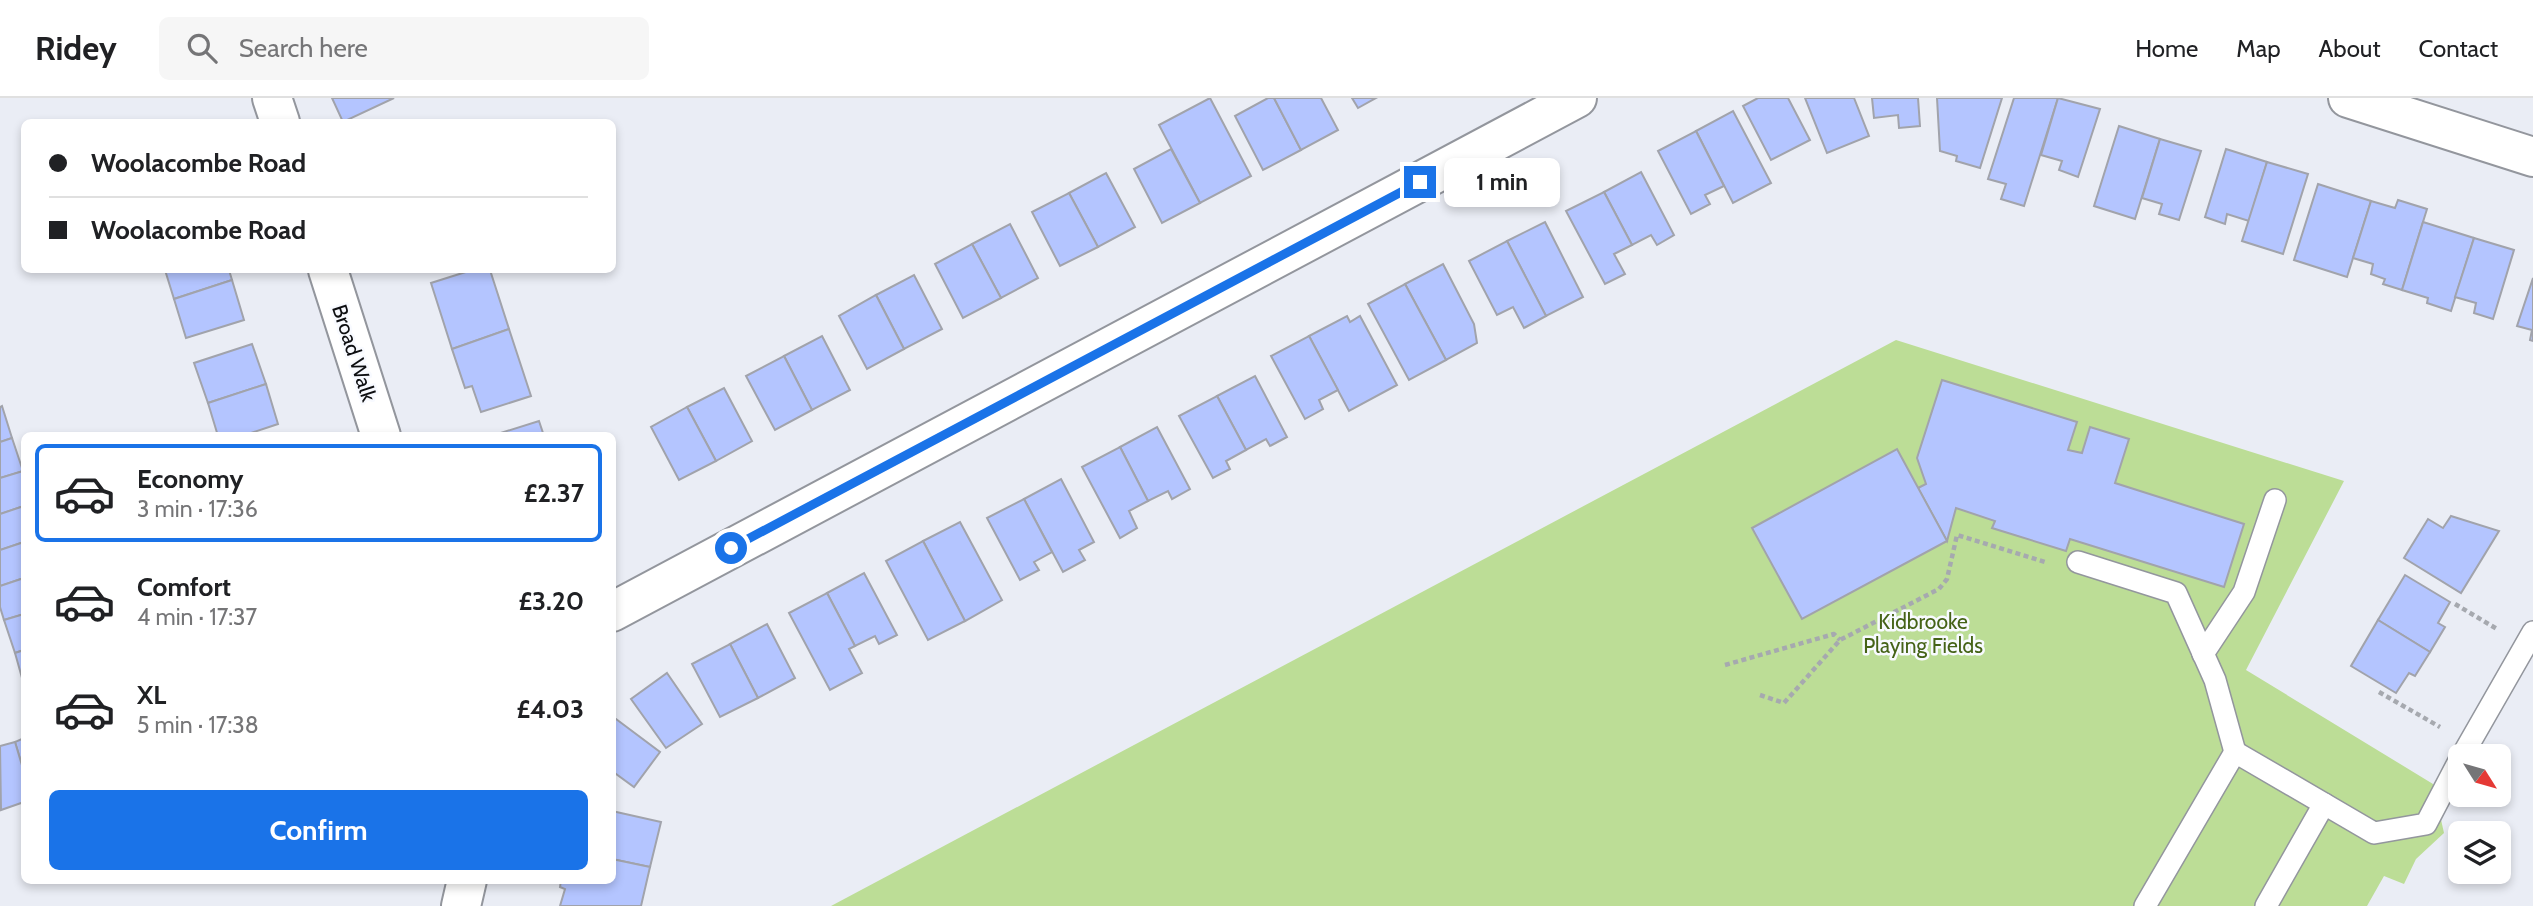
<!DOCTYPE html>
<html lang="en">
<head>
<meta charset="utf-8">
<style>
  :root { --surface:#fff; --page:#f6f6f6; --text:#202124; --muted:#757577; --line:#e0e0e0; --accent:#1a73e8 }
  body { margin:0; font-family:Cabin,sans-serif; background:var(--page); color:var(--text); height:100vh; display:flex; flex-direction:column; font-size:26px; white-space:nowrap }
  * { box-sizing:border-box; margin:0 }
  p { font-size:23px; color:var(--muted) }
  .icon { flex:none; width:38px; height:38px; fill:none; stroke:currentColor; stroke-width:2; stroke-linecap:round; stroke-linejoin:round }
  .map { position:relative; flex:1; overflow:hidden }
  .drawer { position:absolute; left:21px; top:334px; width:595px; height:452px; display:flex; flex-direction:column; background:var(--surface); border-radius:10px; box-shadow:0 4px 10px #0003 }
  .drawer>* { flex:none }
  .guide { position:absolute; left:21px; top:21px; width:595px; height:154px; border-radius:10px; box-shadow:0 4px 10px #0003; display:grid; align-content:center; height:154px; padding:0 28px; background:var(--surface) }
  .needle { width:46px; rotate:127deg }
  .buttons { position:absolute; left:2448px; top:646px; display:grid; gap:14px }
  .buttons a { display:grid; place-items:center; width:63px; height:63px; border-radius:10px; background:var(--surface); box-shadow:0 4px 10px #0003; font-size:35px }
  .end { position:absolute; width:32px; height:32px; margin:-16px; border:9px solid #1a73e8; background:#fff; box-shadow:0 0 0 4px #fff }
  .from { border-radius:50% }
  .bubble { position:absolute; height:49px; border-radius:10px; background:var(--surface); box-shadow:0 4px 10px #0003; font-size:23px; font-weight:700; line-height:49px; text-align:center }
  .guide b { display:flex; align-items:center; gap:24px; height:66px; font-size:26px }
  .guide b+b { border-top:2px solid var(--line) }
  .guide i { width:18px; height:18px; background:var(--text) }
  ul { padding:12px 0 0; list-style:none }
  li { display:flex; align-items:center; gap:21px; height:98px; margin:0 14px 10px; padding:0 14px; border:4px solid transparent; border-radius:10px }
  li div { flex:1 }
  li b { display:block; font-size:26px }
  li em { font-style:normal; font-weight:700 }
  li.current { border-color:var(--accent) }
  li>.icon { width:63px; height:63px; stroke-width:1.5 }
  .cta { display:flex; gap:14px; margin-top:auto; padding:14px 28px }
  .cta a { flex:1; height:80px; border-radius:10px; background:var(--accent); color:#fff; font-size:28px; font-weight:700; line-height:80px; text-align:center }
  header { display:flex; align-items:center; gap:42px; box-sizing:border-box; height:98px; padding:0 35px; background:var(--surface); border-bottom:2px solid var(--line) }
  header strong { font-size:33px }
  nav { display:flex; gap:38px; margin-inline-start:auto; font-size:24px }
  .search { width:490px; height:63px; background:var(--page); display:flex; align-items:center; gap:18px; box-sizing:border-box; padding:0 24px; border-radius:10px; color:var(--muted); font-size:26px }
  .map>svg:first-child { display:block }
  .green { fill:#bcdd96 }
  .building { fill:#b4c5ff; stroke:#a1a3ab; stroke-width:2 }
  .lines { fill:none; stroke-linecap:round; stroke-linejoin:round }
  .service-casing { stroke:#93969d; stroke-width:24 }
  .minor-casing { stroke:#93969d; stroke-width:42 }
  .tertiary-casing { stroke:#93969d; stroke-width:42 }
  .path { stroke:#a6a9af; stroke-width:4.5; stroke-dasharray:5 3.5; stroke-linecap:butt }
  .service { stroke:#fff; stroke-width:21 }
  .minor { stroke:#fff; stroke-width:38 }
  .tertiary { stroke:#fff; stroke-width:38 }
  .route { stroke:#1a73e8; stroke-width:9 }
  .labels { text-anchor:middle; stroke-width:5; stroke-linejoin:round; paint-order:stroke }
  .street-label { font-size:21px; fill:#0d0e11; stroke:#f8faff }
  .park-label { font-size:21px; fill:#456317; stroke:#f8faff }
</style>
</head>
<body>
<header>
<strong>Ridey</strong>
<div class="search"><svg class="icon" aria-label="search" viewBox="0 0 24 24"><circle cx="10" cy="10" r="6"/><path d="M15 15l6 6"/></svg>Search here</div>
<nav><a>Home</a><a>Map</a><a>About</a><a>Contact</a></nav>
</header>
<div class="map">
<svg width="2533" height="808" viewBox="0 0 2533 808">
  <rect width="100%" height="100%" fill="#eaedf5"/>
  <path class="green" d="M 1896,242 L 2344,383 L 2246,572 L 2433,686 L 2444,735 L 2416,761 L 2404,786 L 2384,778 L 2367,808 L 831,808 Z"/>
  <g class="building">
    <path d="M 332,0 L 394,0 L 343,24 Z"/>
    <path d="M 1210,0 L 1251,78 L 1200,105 L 1159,27 Z"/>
    <path d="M 1268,0 L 1274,0 L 1301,52 L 1263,72 L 1235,18 Z"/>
    <path d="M 1274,0 L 1321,0 L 1338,32 L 1301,52 Z"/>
    <path d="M 1352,0 L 1376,0 L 1358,10 Z"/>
    <path d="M 1758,0 L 1788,0 L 1810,42 L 1771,62 L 1743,8 Z"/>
    <path d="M 1805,0 L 1854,0 L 1869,38 L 1827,55 Z"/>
    <path d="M 1872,0 L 1918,0 L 1920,28 L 1899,30 L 1898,17 L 1874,20 Z"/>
    <path d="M 1937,0 L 2002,0 L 1980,70 L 1956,63 L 1957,58 L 1940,53 Z"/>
    <path d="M 2014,0 L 2058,0 L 2024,108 L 2001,101 L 2006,86 L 1988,81 Z"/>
    <path d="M 2058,0 L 2100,11 L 2078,79 L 2059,72 L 2062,63 L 2041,57 Z"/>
    <path d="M 1733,13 L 1771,85 L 1733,105 L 1696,33 Z"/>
    <path d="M 2119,28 L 2160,41 L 2135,121 L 2094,108 Z"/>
    <path d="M 1696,33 L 1724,88 L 1705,97 L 1710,106 L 1691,116 L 1658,53 Z"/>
    <path d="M 2160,41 L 2201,53 L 2179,122 L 2159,116 L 2162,106 L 2142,100 Z"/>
    <path d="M 1171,51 L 1200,105 L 1162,125 L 1134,71 Z"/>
    <path d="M 2226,51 L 2267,64 L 2249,123 L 2227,116 L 2225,126 L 2205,119 Z"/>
    <path d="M 2267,64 L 2308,76 L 2283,156 L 2242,143 Z"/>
    <path d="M 1641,74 L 1674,137 L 1657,147 L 1651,137 L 1632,147 L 1604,94 Z"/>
    <path d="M 1106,75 L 1135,129 L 1098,149 L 1069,95 Z"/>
    <path d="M 2318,86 L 2371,103 L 2347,179 L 2294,162 Z"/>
    <path d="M 1604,94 L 1632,147 L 1614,156 L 1625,176 L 1605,186 L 1566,113 Z"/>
    <path d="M 1069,95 L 1098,149 L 1060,168 L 1032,114 Z"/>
    <path d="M 2398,102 L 2427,111 L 2402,192 L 2383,186 L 2385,181 L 2371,176 L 2373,166 L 2353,160 L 2371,103 L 2395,110 Z"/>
    <path d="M 1545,124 L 1583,199 L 1546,218 L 1507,143 Z"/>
    <path d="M 2423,124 L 2474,140 L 2451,213 L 2427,205 L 2428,200 L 2402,192 Z"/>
    <path d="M 1010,126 L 1038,180 L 1001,200 L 972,146 Z"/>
    <path d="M 2474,140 L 2514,152 L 2493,221 L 2474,215 L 2476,205 L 2455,199 Z"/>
    <path d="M 1507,143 L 1546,218 L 1524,230 L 1513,209 L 1497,217 L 1469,163 Z"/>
    <path d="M 972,146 L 1001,200 L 963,220 L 935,166 Z"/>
    <path d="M 1443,166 L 1474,226 L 1477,245 L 1446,262 L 1405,186 Z"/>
    <path d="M 165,172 L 229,172 L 232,182 L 174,201 Z"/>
    <path d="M 472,172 L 490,172 L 509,231 L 452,251 L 431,185 Z"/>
    <path d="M 914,177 L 942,231 L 904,251 L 876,197 Z"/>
    <path d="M 2533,180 L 2533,243 L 2530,242 L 2532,232 L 2517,228 Z"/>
    <path d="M 232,182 L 244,222 L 186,240 L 174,201 Z"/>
    <path d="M 1405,186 L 1446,262 L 1409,282 L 1368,206 Z"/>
    <path d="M 876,197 L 904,251 L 867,271 L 839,218 Z"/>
    <path d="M 1347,218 L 1350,224 L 1360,218 L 1397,287 L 1349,313 L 1309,238 Z"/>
    <path d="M 509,231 L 531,298 L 481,314 L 472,288 L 465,290 L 452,251 Z"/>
    <path d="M 822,238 L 850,292 L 812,312 L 784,258 Z"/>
    <path d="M 1309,238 L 1338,292 L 1319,302 L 1323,311 L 1305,321 L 1271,258 Z"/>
    <path d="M 252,246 L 266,286 L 208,305 L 194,265 Z"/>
    <path d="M 784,258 L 812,312 L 775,332 L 746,278 Z"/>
    <path d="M 1255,278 L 1287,339 L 1270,348 L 1266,341 L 1246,352 L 1217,298 Z"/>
    <path d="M 1942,282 L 2077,324 L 2068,352 L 2082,355 L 2090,329 L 2129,341 L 2115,385 L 2244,426 L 2224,489 L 2070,441 L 2066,453 L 1992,430 L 1995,423 L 1956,410 L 1947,443 L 1918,390 L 1926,386 L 1917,360 Z"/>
    <path d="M 266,286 L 278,326 L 242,338 L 218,338 L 208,305 Z"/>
    <path d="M 724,290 L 752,343 L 716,363 L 687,309 Z"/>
    <path d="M 1217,298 L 1246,352 L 1226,363 L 1230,371 L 1213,380 L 1179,318 Z"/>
    <path d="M 2,308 L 12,340 L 0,344 L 0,309 Z"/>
    <path d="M 687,309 L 716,363 L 679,382 L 651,329 Z"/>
    <path d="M 539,323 L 544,338 L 491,338 Z"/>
    <path d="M 1157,329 L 1190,391 L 1172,401 L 1168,393 L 1148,403 L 1120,349 Z"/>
    <path d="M 12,340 L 23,373 L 0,380 L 0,344 Z"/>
    <path d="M 1120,349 L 1148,403 L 1129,413 L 1137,430 L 1120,440 L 1082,369 Z"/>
    <path d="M 1897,351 L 1947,443 L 1802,521 L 1752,430 Z"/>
    <path d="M 23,373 L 24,408 L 0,416 L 0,380 Z"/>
    <path d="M 1061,381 L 1094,444 L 1079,452 L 1085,462 L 1063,474 L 1024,401 Z"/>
    <path d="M 1024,401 L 1052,454 L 1034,464 L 1039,472 L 1020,482 L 987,420 Z"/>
    <path d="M 24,408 L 24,444 L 0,452 L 0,416 Z"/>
    <path d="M 2451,418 L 2499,433 L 2461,495 L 2404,460 L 2428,421 L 2443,430 Z"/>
    <path d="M 960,424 L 1002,502 L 965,523 L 923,443 Z"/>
    <path d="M 923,443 L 965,523 L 928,542 L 886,463 Z"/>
    <path d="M 24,444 L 24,480 L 0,488 L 0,452 Z"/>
    <path d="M 864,475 L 897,537 L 879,546 L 875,538 L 855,548 L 827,495 Z"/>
    <path d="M 2405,477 L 2450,504 L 2438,525 L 2445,529 L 2430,554 L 2378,522 Z"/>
    <path d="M 24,480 L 24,516 L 4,522 L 0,509 L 0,488 Z"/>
    <path d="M 827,495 L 855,548 L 849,551 L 862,575 L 830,592 L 789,515 Z"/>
    <path d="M 24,516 L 24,552 L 15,555 L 4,522 Z"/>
    <path d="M 2378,522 L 2430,554 L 2415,578 L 2409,575 L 2396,595 L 2351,568 Z"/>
    <path d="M 767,526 L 795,580 L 758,600 L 730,546 Z"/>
    <path d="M 730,546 L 758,600 L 720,619 L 692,566 Z"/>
    <path d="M 24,552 L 24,587 L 15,555 Z"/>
    <path d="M 667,575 L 702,626 L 666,650 L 631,601 Z"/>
    <path d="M 612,618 L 660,654 L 634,689 L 612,673 Z"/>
    <path d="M 24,640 L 24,674 L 15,644 Z"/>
    <path d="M 15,644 L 24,674 L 24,704 L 1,712 L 0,648 Z"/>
    <path d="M 612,713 L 661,724 L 650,769 L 612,761 Z"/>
    <path d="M 612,761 L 650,769 L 641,808 L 560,808 L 565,791 L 560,789 L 561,782 L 612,782 Z"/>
  </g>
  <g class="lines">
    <g class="service-casing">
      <g id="service">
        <path d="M 2078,464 L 2176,495 L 2215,582 L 2235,654"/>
        <path d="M 2203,556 L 2244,494 L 2275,402"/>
        <path d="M 2462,658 L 2533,534"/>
        <path d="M 2145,808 L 2235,654 L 2374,735 L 2426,726 L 2460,661"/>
        <path d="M 2266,808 L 2324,706"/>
      </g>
    </g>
    <g class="minor-casing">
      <g id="minor">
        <path d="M 2348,0 L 2533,59"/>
        <path d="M 612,514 L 1577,0"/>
      </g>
    </g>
    <g class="tertiary-casing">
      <g id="tertiary">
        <path d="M 272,0 L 280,24"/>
        <path d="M 328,172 L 381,338"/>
        <path d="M 461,808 L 467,782"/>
      </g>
    </g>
    <g class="path">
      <path d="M 2455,506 L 2497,531"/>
      <path d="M 1725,567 L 1834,536 L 1840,542"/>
      <path d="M 2379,594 L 2440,629"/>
      <path d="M 1760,597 L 1784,605 L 1840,542 L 1939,491 L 1947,481 L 1957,437 L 2045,464"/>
    </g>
    <use href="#service" class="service"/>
    <use href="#minor" class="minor"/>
    <use href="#tertiary" class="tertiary"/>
  </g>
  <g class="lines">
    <path class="route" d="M 731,450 L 1420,84"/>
  </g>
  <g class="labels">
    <g class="street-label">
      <text transform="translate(354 255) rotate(72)" y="7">Broad Walk</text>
    </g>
    <g class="park-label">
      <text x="1923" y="531">Kidbrooke<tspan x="1923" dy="24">Playing Fields</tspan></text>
    </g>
  </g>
</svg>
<div class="buttons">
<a><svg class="needle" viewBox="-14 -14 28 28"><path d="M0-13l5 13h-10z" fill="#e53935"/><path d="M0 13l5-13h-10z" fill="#757577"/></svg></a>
<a><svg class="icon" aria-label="layers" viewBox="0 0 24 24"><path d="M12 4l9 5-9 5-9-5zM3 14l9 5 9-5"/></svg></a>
</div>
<i class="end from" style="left:731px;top:450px"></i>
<i class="end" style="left:1420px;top:84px"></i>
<div class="bubble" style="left:1444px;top:60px;width:116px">1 min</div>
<div class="guide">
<b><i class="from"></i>Woolacombe Road</b>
<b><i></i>Woolacombe Road</b>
</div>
<section class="drawer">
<ul>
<li class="current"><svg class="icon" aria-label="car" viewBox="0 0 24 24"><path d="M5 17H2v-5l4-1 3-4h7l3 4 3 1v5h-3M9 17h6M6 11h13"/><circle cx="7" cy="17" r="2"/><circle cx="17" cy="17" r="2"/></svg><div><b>Economy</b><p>3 min · 17:36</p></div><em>£2.37</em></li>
<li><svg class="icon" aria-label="car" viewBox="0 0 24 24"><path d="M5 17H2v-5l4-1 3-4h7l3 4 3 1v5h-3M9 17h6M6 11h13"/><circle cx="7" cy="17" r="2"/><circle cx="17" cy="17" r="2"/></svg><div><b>Comfort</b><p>4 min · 17:37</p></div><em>£3.20</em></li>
<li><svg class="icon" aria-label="car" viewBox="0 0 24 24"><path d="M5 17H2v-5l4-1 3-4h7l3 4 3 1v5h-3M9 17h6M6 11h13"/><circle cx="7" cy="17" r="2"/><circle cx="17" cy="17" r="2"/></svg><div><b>XL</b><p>5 min · 17:38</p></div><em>£4.03</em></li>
</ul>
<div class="cta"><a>Confirm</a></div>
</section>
</div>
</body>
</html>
